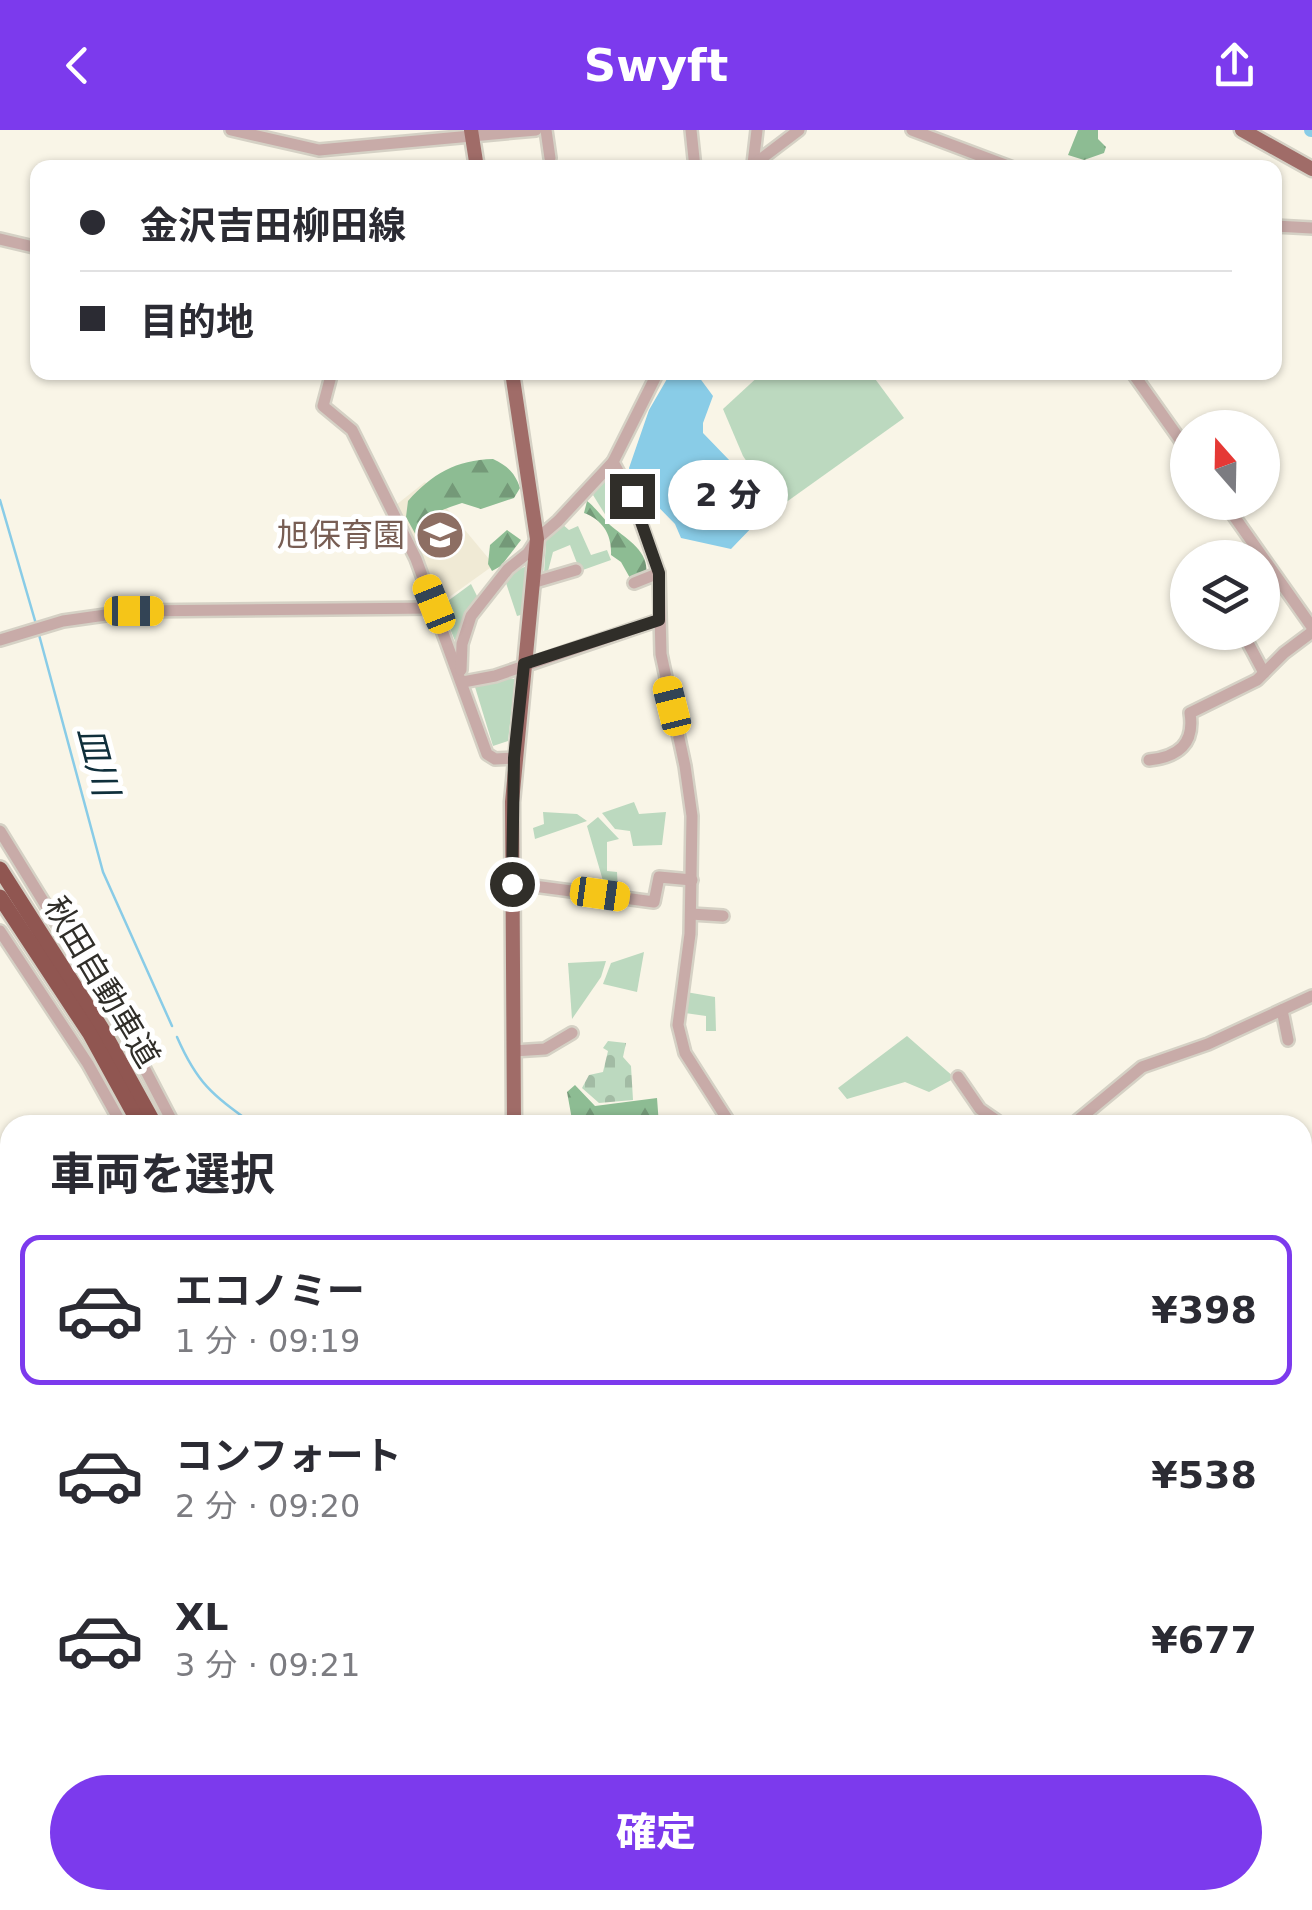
<!DOCTYPE html>
<html lang="ja">
<head>
<meta charset="utf-8">
<style>
  :root { --surface:#fff; --page:#f2f2f3; --text:#2b2b33; --muted:#7c7c81; --line:#e1e1e2; --accent:#7c3aed }
  body { margin:0; font-family:"DejaVu Sans","Noto Sans JP",sans-serif; background:var(--page); color:var(--text); height:100vh; display:flex; flex-direction:column; font-size:38px; white-space:nowrap }
  * { box-sizing:border-box; margin:0 }
  p { font-size:32px; color:var(--muted) }
  .icon { flex:none; width:55px; height:55px; fill:none; stroke:currentColor; stroke-width:2; stroke-linecap:round; stroke-linejoin:round }
  .map { position:relative; flex:1; overflow:hidden }
  .sheet { position:absolute; left:0px; top:985px; width:1312px; height:795px; display:flex; flex-direction:column; background:var(--surface); border-radius:30px 30px 0 0; box-shadow:0 2px 8px #0004 }
  .sheet>* { flex:none }
  .guide { position:absolute; left:30px; top:30px; width:1252px; height:220px; border-radius:20px; box-shadow:0 2px 8px #0004; display:grid; align-content:center; height:220px; padding:0 50px; background:var(--surface) }
  .needle { width:65px; rotate:340deg }
  .tools { position:absolute; left:1170px; top:280px; display:grid; gap:20px }
  .tools a { display:grid; place-items:center; width:110px; height:110px; border-radius:50%; background:var(--surface); box-shadow:0 2px 8px #0004; font-size:50px }
  .end { position:absolute; width:45px; height:45px; margin:-22px; border:12px solid #302e29; background:#fff; box-shadow:0 0 0 5px #fff }
  .from { border-radius:50% }
  .bubble { position:absolute; height:70px; border-radius:35px; background:var(--surface); box-shadow:0 2px 8px #0004; font-size:32px; font-weight:800; line-height:70px; text-align:center }
  .car { position:absolute; width:30px; height:60px; margin:-30px -15px; border-radius:12px; box-shadow:0 0 8px 2px #0007; background:linear-gradient(#f5c518 24%,#345 0 40%,#f5c518 0 76%,#345 0 86%,#f5c518 0) }
  .guide b { display:flex; align-items:center; gap:35px; height:95px; font-size:38px }
  .guide b+b { border-top:2px solid var(--line) }
  .guide i { width:25px; height:25px; background:var(--text) }
  ul { padding:0; list-style:none }
  li { display:flex; align-items:center; gap:30px; height:150px; margin:0 20px 15px; padding:0 30px; border:5px solid transparent; border-radius:20px }
  li div { flex:1 }
  li b { display:block; font-size:38px }
  li em { font-style:normal; font-weight:800 }
  li.on { border-color:var(--accent) }
  li>.icon { width:90px; height:90px; stroke-width:1.5 }
  h2 { padding:0 50px; font-size:45px; line-height:120px }
  .cta { display:flex; gap:20px; margin-top:auto; padding:20px 50px }
  .cta a { flex:1; height:115px; border-radius:60px; background:var(--accent); color:#fff; font-size:40px; font-weight:800; line-height:115px; text-align:center }
  header { display:flex; justify-content:space-between; align-items:center; height:130px; padding:0 50px; background:var(--accent); color:#fff; font-size:45px; font-weight:800 }
  .map>svg:first-child { display:block }
  .built { fill:#f0ead5 }
  .green { fill:#bcd9bf }
  .forest { fill:url(#forest-firs) }
  .cemetery { fill:url(#cemetery-stones) }
  .water { fill:#89cce7 }
  .lines { fill:none; stroke-linecap:round; stroke-linejoin:round }
  .stream { stroke:#89cce7; stroke-width:2.5 }
  .river { stroke:#89cce7; stroke-width:14 }
  .minor-casing { stroke:#d5d1c5; stroke-width:16 }
  .major-casing { stroke:#d5d1c5; stroke-width:19 }
  .highway-casing { stroke:#d5d1c5; stroke-width:20 }
  .minor { stroke:#c8aba8; stroke-width:11 }
  .major { stroke:#a06c68; stroke-width:14 }
  .highway { stroke:#905651; stroke-width:15 }
  .route { stroke:#302e29; stroke-width:12 }
  .labels { text-anchor:middle; stroke-width:10; stroke-linejoin:round; paint-order:stroke }
  .education-label { font-size:32px; fill:#785e54; stroke:#fff; text-anchor:end }
  .street-label { font-size:32px; fill:#302e29; stroke:#fff }
  .water-label { font-size:35px; font-style:italic; fill:#0f2f3b; stroke:#fff }
</style>
</head>
<body>
<header><svg class="icon" aria-label="back" viewBox="0 0 24 24"><path d="M15 5l-7 7 7 7"/></svg>Swyft<svg class="icon" aria-label="share" viewBox="0 0 24 24"><path d="M12 15V3M7 8l5-5 5 5M5 13v7h14v-7"/></svg></header>
<div class="map">
<svg width="1312" height="1780" viewBox="0 0 1312 1780">
  <defs>
    <pattern id="forest-firs" width="22" height="20" patternUnits="userSpaceOnUse" patternTransform="scale(2.5)"><rect width="22" height="20" fill="#8dbc93"/><path d="M5 1l3.5 6h-7zM16 11l3.5 6h-7z" fill="#749978"/></pattern>
    <pattern id="cemetery-stones" width="16" height="16" patternUnits="userSpaceOnUse" patternTransform="scale(2.5)"><rect width="16" height="16" fill="#bcd9bf"/><path d="M2 7V4a2 2 0 0 1 4 0v3zM10 15v-3a2 2 0 0 1 4 0v3z" fill="#a2bba4"/></pattern>
  </defs>
  <rect width="100%" height="100%" fill="#f9f5e7"/>
  <path class="built" d="M 425,352 L 494,435 L 441,473 L 396,375 Z"/>
  <g class="green">
    <path d="M 870,242 L 904,288 L 778,378 L 743,326 L 723,279 L 762,243 Z"/>
    <path d="M 613,347 L 630,386 L 611,394 L 593,365 L 604,348 Z"/>
    <path d="M 562,394 L 569,400 L 578,396 L 591,425 L 607,420 L 611,430 L 580,441 L 570,415 L 553,422 L 547,445 L 544,444 L 546,411 Z"/>
    <path d="M 529,435 L 524,484 L 517,486 L 506,453 L 515,441 Z"/>
    <path d="M 471,454 L 478,468 L 455,511 L 441,476 Z"/>
    <path d="M 505,548 L 515,549 L 508,611 L 493,616 L 475,557 Z"/>
    <path d="M 634,672 L 639,684 L 666,682 L 662,715 L 633,716 L 630,701 L 615,699 L 602,683 Z"/>
    <path d="M 543,682 L 577,684 L 587,691 L 535,709 L 533,698 L 544,694 Z"/>
    <path d="M 598,687 L 619,709 L 607,712 L 607,741 L 617,742 L 618,763 L 606,761 L 587,696 Z"/>
    <path d="M 644,822 L 637,862 L 603,854 L 611,833 Z"/>
    <path d="M 606,831 L 601,847 L 572,889 L 568,833 Z"/>
    <path d="M 686,862 L 715,867 L 716,901 L 706,901 L 706,886 L 685,883 Z"/>
    <path d="M 907,906 L 955,948 L 929,962 L 905,952 L 847,969 L 838,958 Z"/>
  </g>
  <g class="forest">
    <path d="M 1078,0 L 1098,0 L 1098,9 L 1106,17 L 1104,23 L 1084,30 L 1068,25 Z"/>
    <path d="M 493,329 C 507,336 515,342 520,358 L 514,368 L 481,379 L 462,373 C 425,385 429,386 431,419 L 423,418 L 406,387 L 408,371 C 432,344 456,330 493,329 Z"/>
    <path d="M 587,371 C 596,378 602,387 610,395 C 625,408 650,421 646,444 L 630,448 L 621,432 L 611,425 C 612,405 603,390 584,383 Z"/>
    <path d="M 507,400 L 521,410 L 501,436 L 492,441 L 488,434 L 490,415 Z"/>
    <path d="M 575,955 L 595,976 L 657,968 L 659,995 L 573,995 L 567,962 Z"/>
    <path d="M 1312,1211 L 1312,1346 L 1303,1347 L 1303,1212 Z"/>
    <path d="M 1304,1743 L 1312,1760 L 1312,1780 L 1254,1780 L 1259,1770 L 1302,1770 Z"/>
    <path d="M 855,1770 L 945,1770 L 928,1780 L 851,1780 Z"/>
    <path d="M 1127,1770 L 1194,1770 L 1193,1780 L 1127,1780 Z"/>
  </g>
  <path class="cemetery" d="M 608,911 L 626,913 L 623,927 L 631,936 L 633,970 L 599,973 L 582,958 L 589,945 L 603,942 L 608,921 L 603,918 Z"/>
  <path class="water" d="M 671,242 L 696,243 L 713,266 L 703,293 L 703,303 L 732,333 L 761,379 L 757,392 L 731,419 L 681,408 L 675,394 L 631,349 L 629,338 L 649,280 Z"/>
  <g class="lines">
    <g class="stream">
      <path d="M 0,370 L 36,494"/>
      <path d="M 38,501 L 103,742 L 172,896"/>
      <path d="M 177,907 C 198,955 213,965 254,995"/>
      <path d="M 297,1770 L 301,1780"/>
    </g>
    <path class="river" d="M 1311,0 L 1312,0"/>
    <g class="minor-casing">
      <g id="minor">
        <path d="M 231,0 L 319,20 L 536,0"/>
        <path d="M 546,0 L 550,28"/>
        <path d="M 691,0 L 695,38"/>
        <path d="M 912,0 L 1013,38"/>
        <path d="M 753,34 L 757,0"/>
        <path d="M 749,38 L 799,0"/>
        <path d="M 1275,96 L 1312,98"/>
        <path d="M 0,109 L 38,118"/>
        <path d="M 332,242 L 323,276 L 352,300 L 416,429 L 487,624 L 495,629 L 514,628"/>
        <path d="M 1132,242 L 1188,321"/>
        <path d="M 613,332 L 631,365 L 659,443 L 661,524 L 685,636 L 692,686 L 690,804 L 678,895 L 685,923 L 731,995"/>
        <path d="M 1224,372 L 1312,497"/>
        <path d="M 532,453 L 576,440"/>
        <path d="M 634,453 L 659,443"/>
        <path d="M 1246,509 L 1264,543"/>
        <path d="M 0,510 L 63,491 L 134,481 L 435,478"/>
        <path d="M 461,540 L 462,514 L 471,486 L 508,439 L 528,423 L 537,409 L 558,391 L 613,332 L 658,242"/>
        <path d="M 463,552 L 495,546 L 659,490"/>
        <path d="M 1149,630 C 1178,627 1195,614 1190,583 L 1257,550 L 1284,523 L 1312,502"/>
        <path d="M 0,701 L 136,922 L 174,995"/>
        <path d="M 511,753 L 654,772 L 659,747 L 692,750"/>
        <path d="M 691,784 L 723,786"/>
        <path d="M 0,801 L 88,934 L 122,995"/>
        <path d="M 1282,880 L 1288,910"/>
        <path d="M 513,921 L 545,919 L 572,903"/>
        <path d="M 958,947 L 980,979 L 1003,995"/>
        <path d="M 1072,995 L 1142,937 L 1208,914 L 1312,866"/>
        <path d="M 1302,1087 L 1312,1082"/>
        <path d="M 0,1574 L 10,1571"/>
        <path d="M 0,1640 L 10,1639"/>
        <path d="M 0,1717 L 10,1705"/>
        <path d="M 658,1780 L 668,1770"/>
      </g>
    </g>
    <g class="major-casing">
      <g id="major">
        <path d="M 471,0 L 477,38"/>
        <path d="M 1242,0 L 1312,39"/>
        <path d="M 512,242 L 537,409 L 512,672 L 514,995"/>
        <path d="M 688,1770 L 692,1780"/>
      </g>
    </g>
    <g class="highway-casing">
      <g id="highway">
        <path d="M 0,739 L 102,899 L 155,995"/>
        <path d="M 0,767 L 90,904 L 140,995"/>
        <path d="M 509,1770 L 514,1780"/>
        <path d="M 522,1770 L 527,1780"/>
      </g>
    </g>
    <use href="#minor" class="minor"/>
    <use href="#major" class="major"/>
    <use href="#highway" class="highway"/>
  </g>
  <g class="lines">
    <path class="route" d="M 512,754 L 514,628 L 524,534 L 659,490 L 659,443 L 632,366"/>
  </g>
  <defs>
    <g id="school-disc" transform="scale(2.5)"><circle r="9.5" fill="#8d6e63" stroke="#fff"/><path d="M0-5L7-2L0 1L-7-2ZM-4 1L0 2.5L4 1V4Q0 6-4 4Z" fill="#fff"/></g>
  </defs>
  <g fill-rule="evenodd">
    <use href="#school-disc" x="440" y="405"/>
  </g>
  <g class="labels">
    <g class="education-label">
      <text x="405" y="416">旭保育園</text>
    </g>
    <g class="street-label">
      <text transform="translate(102 852) rotate(59)" y="11">秋田自動車道</text>
    </g>
    <g class="water-label">
      <text transform="translate(98 631) rotate(75)" y="12">皿川</text>
    </g>
  </g>
</svg>
<div class="tools">
<a><svg class="needle" viewBox="-14 -14 28 28"><path d="M0-13l5 13h-10z" fill="#e53935"/><path d="M0 13l5-13h-10z" fill="#7c7c81"/></svg></a>
<a><svg class="icon" aria-label="layers" viewBox="0 0 24 24"><path d="M12 4l9 5-9 5-9-5zM3 14l9 5 9-5"/></svg></a>
</div>
<i class="end from" style="left:512px;top:754px"></i>
<i class="end" style="left:632px;top:366px"></i>
<div class="bubble" style="left:668px;top:330px;width:120px">2 分</div>
<i class="car" style="left:434px;top:474px;rotate:338deg"></i>
<i class="car" style="left:134px;top:481px;rotate:90deg"></i>
<i class="car" style="left:672px;top:576px;rotate:346deg"></i>
<i class="car" style="left:600px;top:764px;rotate:98deg"></i>
<div class="guide">
<b><i class="from"></i>金沢吉田柳田線</b>
<b><i></i>目的地</b>
</div>
<section class="sheet">
<h2>車両を選択</h2>
<ul>
<li class="on"><svg class="icon" aria-label="car" viewBox="0 0 24 24"><path d="M5 17H2v-5l4-1 3-4h7l3 4 3 1v5h-3M9 17h6M6 11h13"/><circle cx="7" cy="17" r="2"/><circle cx="17" cy="17" r="2"/></svg><div><b>エコノミー</b><p>1 分 · 09:19</p></div><em>¥398</em></li>
<li><svg class="icon" aria-label="car" viewBox="0 0 24 24"><path d="M5 17H2v-5l4-1 3-4h7l3 4 3 1v5h-3M9 17h6M6 11h13"/><circle cx="7" cy="17" r="2"/><circle cx="17" cy="17" r="2"/></svg><div><b>コンフォート</b><p>2 分 · 09:20</p></div><em>¥538</em></li>
<li><svg class="icon" aria-label="car" viewBox="0 0 24 24"><path d="M5 17H2v-5l4-1 3-4h7l3 4 3 1v5h-3M9 17h6M6 11h13"/><circle cx="7" cy="17" r="2"/><circle cx="17" cy="17" r="2"/></svg><div><b>XL</b><p>3 分 · 09:21</p></div><em>¥677</em></li>
</ul>
<div class="cta"><a>確定</a></div>
</section>
</div>
</body>
</html>
